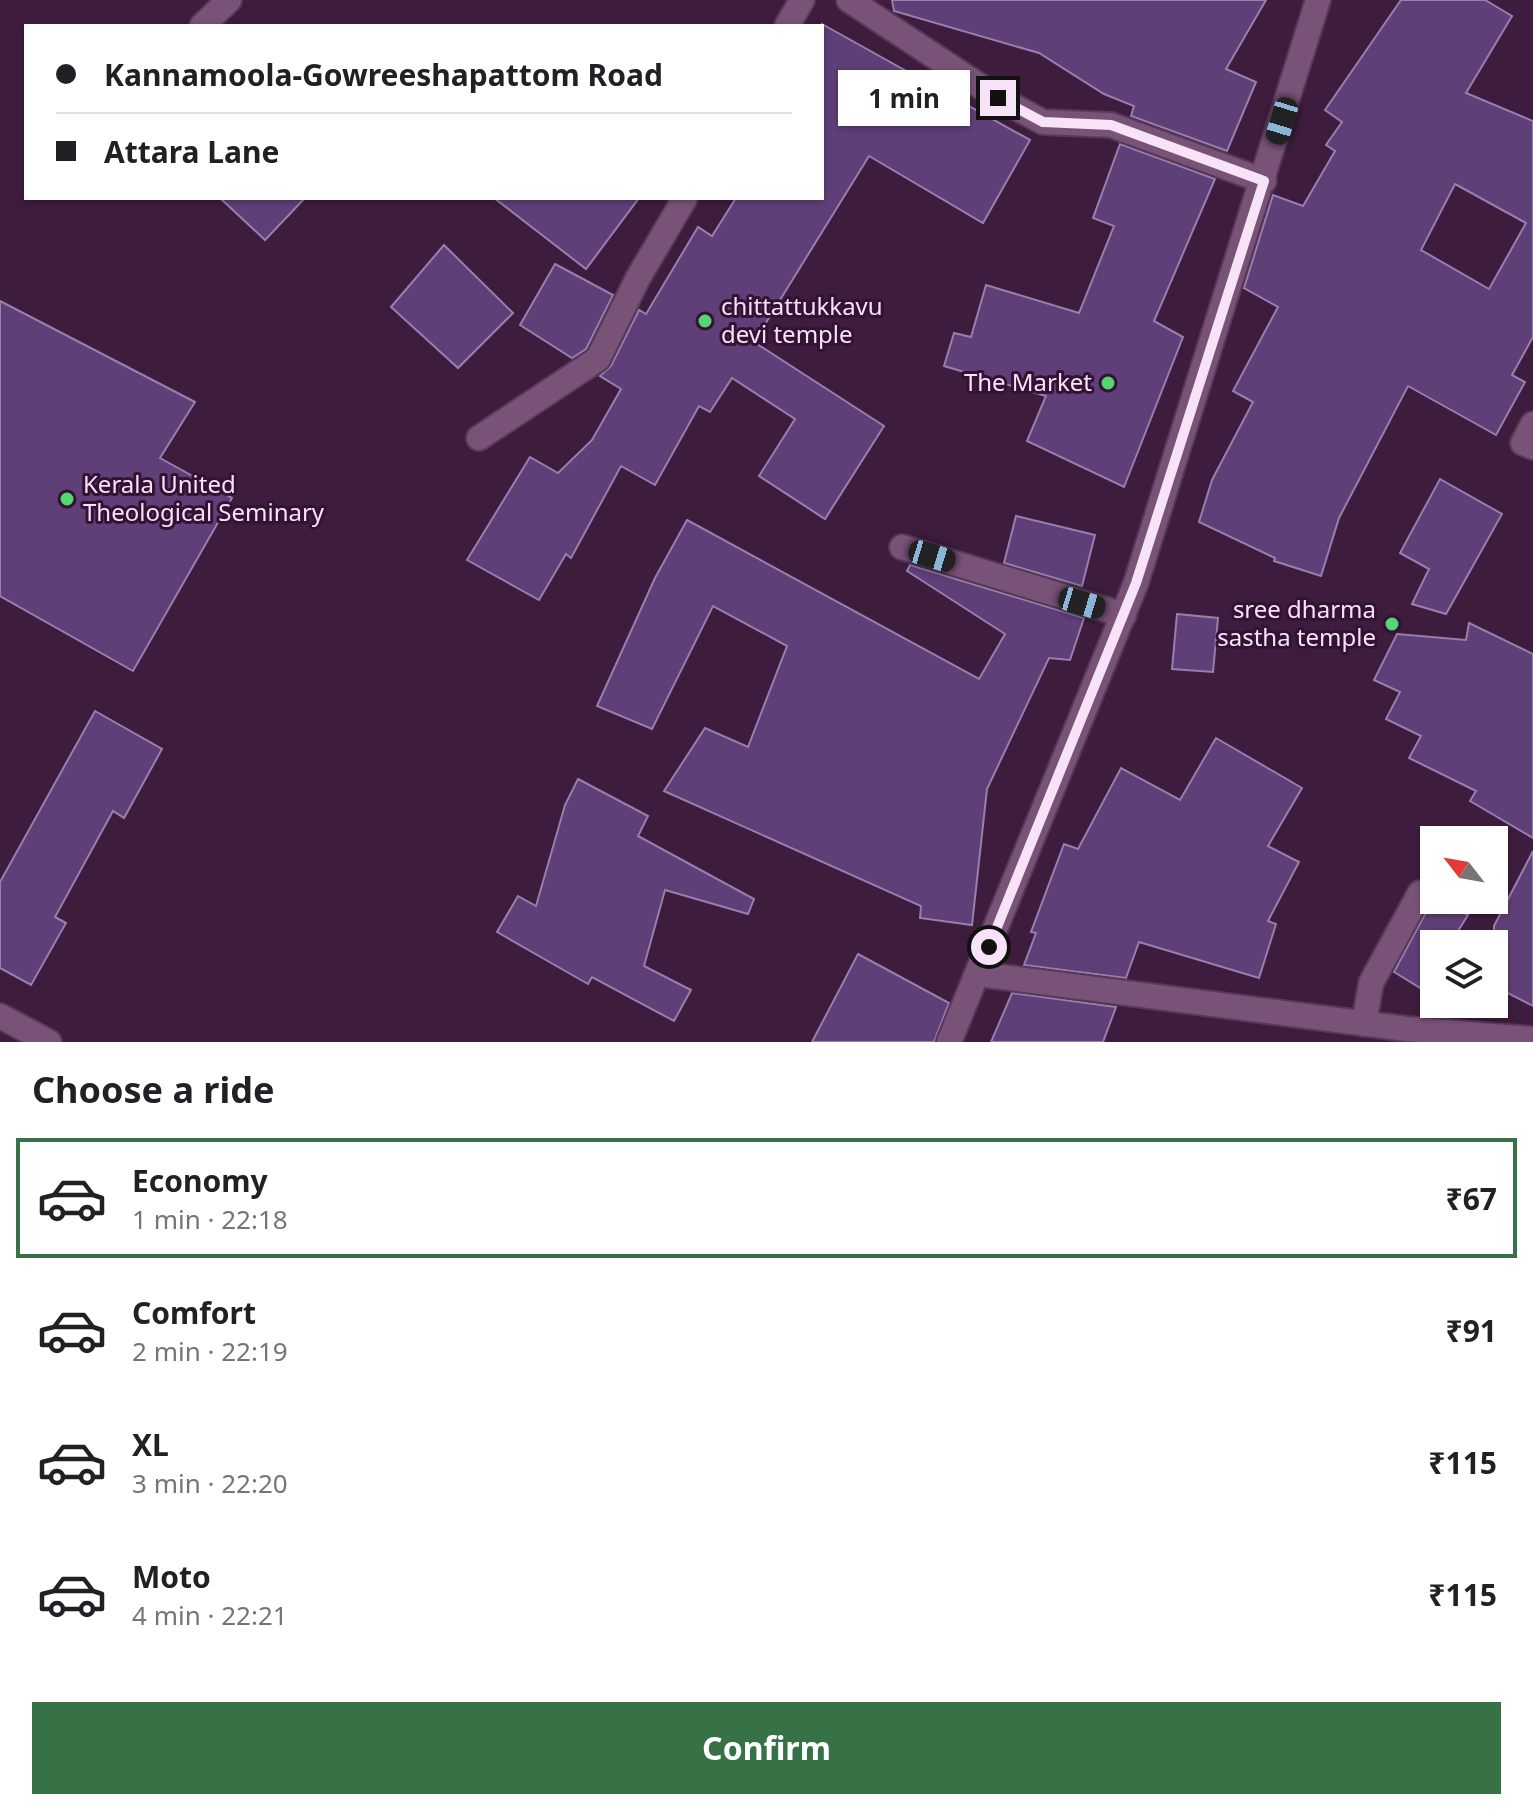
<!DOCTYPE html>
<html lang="en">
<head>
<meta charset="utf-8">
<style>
  :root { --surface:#fff; --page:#f2f2f2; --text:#202124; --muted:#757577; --line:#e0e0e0; --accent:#377247 }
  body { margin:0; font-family:"Noto Sans",sans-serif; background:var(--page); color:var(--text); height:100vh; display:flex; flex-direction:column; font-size:30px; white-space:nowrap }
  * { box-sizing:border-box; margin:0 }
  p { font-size:26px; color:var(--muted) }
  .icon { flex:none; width:44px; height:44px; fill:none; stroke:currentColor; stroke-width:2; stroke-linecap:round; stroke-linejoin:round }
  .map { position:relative; height:1042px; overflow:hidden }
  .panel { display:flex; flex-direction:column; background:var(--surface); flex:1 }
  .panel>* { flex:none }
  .hud { position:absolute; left:24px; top:24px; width:800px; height:176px; border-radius:0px; box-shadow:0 2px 6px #0004; display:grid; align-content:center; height:176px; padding:0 32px; background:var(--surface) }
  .needle { width:52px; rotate:301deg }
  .buttons { position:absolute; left:1420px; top:826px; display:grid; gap:16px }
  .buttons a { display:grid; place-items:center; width:88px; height:88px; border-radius:0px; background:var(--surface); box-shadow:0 2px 6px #0004; font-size:40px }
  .end { position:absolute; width:36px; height:36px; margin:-18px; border:10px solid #f8e2f7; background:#111; box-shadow:0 0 0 4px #111 }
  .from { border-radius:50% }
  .bubble { position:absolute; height:56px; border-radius:0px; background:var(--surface); box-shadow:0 2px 6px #0004; font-size:26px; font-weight:700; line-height:56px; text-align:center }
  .car { position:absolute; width:24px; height:48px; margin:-24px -12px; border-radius:10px; box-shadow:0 0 6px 2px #0007; background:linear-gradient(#222 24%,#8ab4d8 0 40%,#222 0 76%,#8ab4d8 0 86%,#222 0) }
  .hud b { display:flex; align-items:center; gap:28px; height:76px; font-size:30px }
  .hud b+b { border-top:2px solid var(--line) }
  .hud i { width:20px; height:20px; background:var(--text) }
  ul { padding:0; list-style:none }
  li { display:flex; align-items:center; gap:24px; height:120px; margin:0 16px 12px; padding:0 16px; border:4px solid transparent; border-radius:0px }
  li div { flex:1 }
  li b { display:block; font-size:30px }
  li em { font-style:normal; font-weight:700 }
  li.active { border-color:var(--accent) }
  li>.icon { width:72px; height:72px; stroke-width:1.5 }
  h2 { padding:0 32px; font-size:36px; line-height:96px }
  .button { display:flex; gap:16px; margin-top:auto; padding:16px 32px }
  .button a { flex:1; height:92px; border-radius:0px; background:var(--accent); color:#fff; font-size:32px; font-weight:700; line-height:92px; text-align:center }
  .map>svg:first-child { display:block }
  .building { fill:#5e3f77; stroke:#987fae; stroke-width:2; fill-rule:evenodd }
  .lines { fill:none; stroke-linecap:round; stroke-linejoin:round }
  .service-casing { stroke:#573957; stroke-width:28 }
  .minor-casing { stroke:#573957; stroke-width:28 }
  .secondary-casing { stroke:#573957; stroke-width:28 }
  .service { stroke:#795277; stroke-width:24 }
  .minor { stroke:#795277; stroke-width:24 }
  .secondary { stroke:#795277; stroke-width:24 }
  .route { stroke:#f8e2f7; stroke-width:10 }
  .poi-dot { fill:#54d672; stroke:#331233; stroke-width:3 }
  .labels { text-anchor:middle; stroke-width:6; stroke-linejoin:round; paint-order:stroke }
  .poi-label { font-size:24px; fill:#f8e2f7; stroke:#331233; text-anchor:start }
</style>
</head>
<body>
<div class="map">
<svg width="1533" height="1042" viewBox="0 0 1533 1042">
  <rect width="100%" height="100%" fill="#3e1c3d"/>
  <g class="building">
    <path d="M 892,0 L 1266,0 L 1226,69 L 1256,82 L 1227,151 L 1131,116 L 1134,106 L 1104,94 L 1039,53 L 894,11 Z"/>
    <path d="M 1401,0 L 1485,0 L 1512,16 L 1466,93 L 1533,121 L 1533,337 L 1512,375 L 1525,382 L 1496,435 L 1408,386 L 1339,518 L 1321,576 L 1274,561 L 1275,558 L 1199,522 L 1212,480 L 1253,402 L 1233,391 L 1278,307 L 1244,288 L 1273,195 L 1303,206 L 1335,151 L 1326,145 L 1342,122 L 1325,110 ZM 1455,184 L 1526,223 L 1489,289 L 1421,250 Z"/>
    <path d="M 822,24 L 1030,140 L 983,223 L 869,156 L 754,342 L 884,426 L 825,519 L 759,476 L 795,419 L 732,378 L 710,412 L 699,406 L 655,485 L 621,466 L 571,558 L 566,554 L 539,600 L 467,560 L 530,457 L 558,473 L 592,440 L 621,389 L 600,376 L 611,366 L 639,310 L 646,314 L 698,227 L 712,236 L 736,198 L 822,198 Z"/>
    <path d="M 1120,144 L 1215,179 L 1154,321 L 1183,337 L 1124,487 L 1027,441 L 1046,396 L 944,366 L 954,333 L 971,337 L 986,285 L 1079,313 L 1114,226 L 1093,218 Z"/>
    <path d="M 220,198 L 305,198 L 265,240 Z"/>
    <path d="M 494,198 L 639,198 L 586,269 Z"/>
    <path d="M 444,245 L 513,313 L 458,368 L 391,307 Z"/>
    <path d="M 555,264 L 613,295 L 586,349 L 572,358 L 520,325 Z"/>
    <path d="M 0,301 L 195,402 L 160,458 L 232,498 L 133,671 L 0,596 Z"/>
    <path d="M 1440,479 L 1502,514 L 1446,614 L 1412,604 L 1429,569 L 1400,553 Z"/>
    <path d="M 1016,516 L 1095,535 L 1082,586 L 1004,563 Z"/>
    <path d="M 687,520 L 979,679 L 1005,634 L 907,571 L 910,565 L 1084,618 L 1070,660 L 1049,658 L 987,789 L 972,925 L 920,918 L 921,906 L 664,791 L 705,728 L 748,747 L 787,646 L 713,606 L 652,729 L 597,706 L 655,578 Z"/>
    <path d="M 1177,614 L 1218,618 L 1213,672 L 1172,669 Z"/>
    <path d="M 1469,623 L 1533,654 L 1533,838 L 1470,801 L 1476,791 L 1409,758 L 1421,736 L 1386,719 L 1400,692 L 1374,680 L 1397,634 L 1466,640 Z"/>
    <path d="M 95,711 L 162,749 L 124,818 L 113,811 L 55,917 L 66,923 L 31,985 L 0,968 L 0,882 Z"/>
    <path d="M 1216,738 L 1302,788 L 1268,846 L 1299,862 L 1268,921 L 1276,924 L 1259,978 L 1139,942 L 1126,978 L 1024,965 L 1036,933 L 1031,932 L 1064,844 L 1078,849 L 1121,768 L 1180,800 Z"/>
    <path d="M 578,779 L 648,816 L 638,836 L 754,899 L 748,914 L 665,890 L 644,966 L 691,990 L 674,1021 L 592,977 L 588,984 L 497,932 L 518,896 L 536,906 L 565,805 Z"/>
    <path d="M 1533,851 L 1533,1006 L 1494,986 L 1494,926 Z"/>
    <path d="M 1434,897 L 1468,915 L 1450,944 L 1434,944 L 1434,969 L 1422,989 L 1394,972 Z"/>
    <path d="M 858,954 L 949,1003 L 934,1042 L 812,1042 Z"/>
    <path d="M 1012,993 L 1116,1007 L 1103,1042 L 991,1042 Z"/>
  </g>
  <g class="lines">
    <g class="service-casing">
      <path id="service" d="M 902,547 L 1124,615"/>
    </g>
    <g class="minor-casing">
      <g id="minor">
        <path d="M 849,0 L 998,98 L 1043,122 L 1111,125 L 1264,181"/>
        <path d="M 202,26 L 229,0"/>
        <path d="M 787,26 L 802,0"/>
        <path d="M 1533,424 L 1523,443 L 1533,447"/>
        <path d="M 479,438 L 598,359 L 638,278 L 685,198"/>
        <path d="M 978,974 L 1407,1029 L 1533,1039"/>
        <path d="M 1364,1024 L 1371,983 L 1420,893"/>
      </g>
    </g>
    <g class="secondary-casing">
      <g id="secondary">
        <path d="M 0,1016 L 49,1042"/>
        <path d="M 949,1042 L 1136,583 L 1318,0"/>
      </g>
    </g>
    <use href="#service" class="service"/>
    <use href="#minor" class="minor"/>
    <use href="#secondary" class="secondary"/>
  </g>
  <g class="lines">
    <path class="route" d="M 989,947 L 1136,583 L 1264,181 L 1111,125 L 1043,122 L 998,98"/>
  </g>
  <g class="poi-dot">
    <circle cx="705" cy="321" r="8"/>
    <circle cx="1108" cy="383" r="8"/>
    <circle cx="67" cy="499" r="8"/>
    <circle cx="1392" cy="624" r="8"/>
  </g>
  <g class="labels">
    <g class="poi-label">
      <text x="721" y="315">chittattukkavu<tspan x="721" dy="28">devi temple</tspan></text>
      <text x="1092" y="391" text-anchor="end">The Market</text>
      <text x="83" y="493">Kerala United<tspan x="83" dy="28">Theological Seminary</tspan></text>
      <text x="1376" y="618" text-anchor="end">sree dharma<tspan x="1376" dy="28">sastha temple</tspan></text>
    </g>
  </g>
</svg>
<div class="buttons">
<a><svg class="needle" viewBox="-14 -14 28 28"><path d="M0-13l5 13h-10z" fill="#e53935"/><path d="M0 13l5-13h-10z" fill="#757577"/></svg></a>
<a><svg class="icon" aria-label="layers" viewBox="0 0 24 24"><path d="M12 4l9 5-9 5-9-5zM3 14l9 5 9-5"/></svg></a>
</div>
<i class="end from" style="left:989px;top:947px"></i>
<i class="end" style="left:998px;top:98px"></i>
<div class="bubble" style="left:838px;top:70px;width:132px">1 min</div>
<i class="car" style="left:1282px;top:121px;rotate:197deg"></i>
<i class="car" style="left:932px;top:556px;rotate:107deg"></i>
<i class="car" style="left:1082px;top:603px;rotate:107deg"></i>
<div class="hud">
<b><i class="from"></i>Kannamoola-Gowreeshapattom Road</b>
<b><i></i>Attara Lane</b>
</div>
</div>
<section class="panel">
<h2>Choose a ride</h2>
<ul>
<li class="active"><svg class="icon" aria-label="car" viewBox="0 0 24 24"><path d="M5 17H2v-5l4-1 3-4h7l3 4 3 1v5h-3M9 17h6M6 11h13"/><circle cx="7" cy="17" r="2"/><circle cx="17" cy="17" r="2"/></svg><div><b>Economy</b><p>1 min · 22:18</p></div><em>₹67</em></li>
<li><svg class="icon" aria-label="car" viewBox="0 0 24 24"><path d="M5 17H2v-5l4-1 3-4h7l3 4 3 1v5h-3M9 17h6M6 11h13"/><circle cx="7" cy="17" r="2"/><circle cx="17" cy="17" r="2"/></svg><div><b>Comfort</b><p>2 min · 22:19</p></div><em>₹91</em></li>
<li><svg class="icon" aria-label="car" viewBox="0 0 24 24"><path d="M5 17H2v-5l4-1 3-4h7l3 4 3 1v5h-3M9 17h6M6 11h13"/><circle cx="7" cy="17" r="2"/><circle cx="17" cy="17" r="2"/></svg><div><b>XL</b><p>3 min · 22:20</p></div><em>₹115</em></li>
<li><svg class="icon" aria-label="car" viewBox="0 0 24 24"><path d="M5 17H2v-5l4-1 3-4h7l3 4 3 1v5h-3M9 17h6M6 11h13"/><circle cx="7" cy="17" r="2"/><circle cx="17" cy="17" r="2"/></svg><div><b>Moto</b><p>4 min · 22:21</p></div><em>₹115</em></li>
</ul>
<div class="button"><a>Confirm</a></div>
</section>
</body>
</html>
